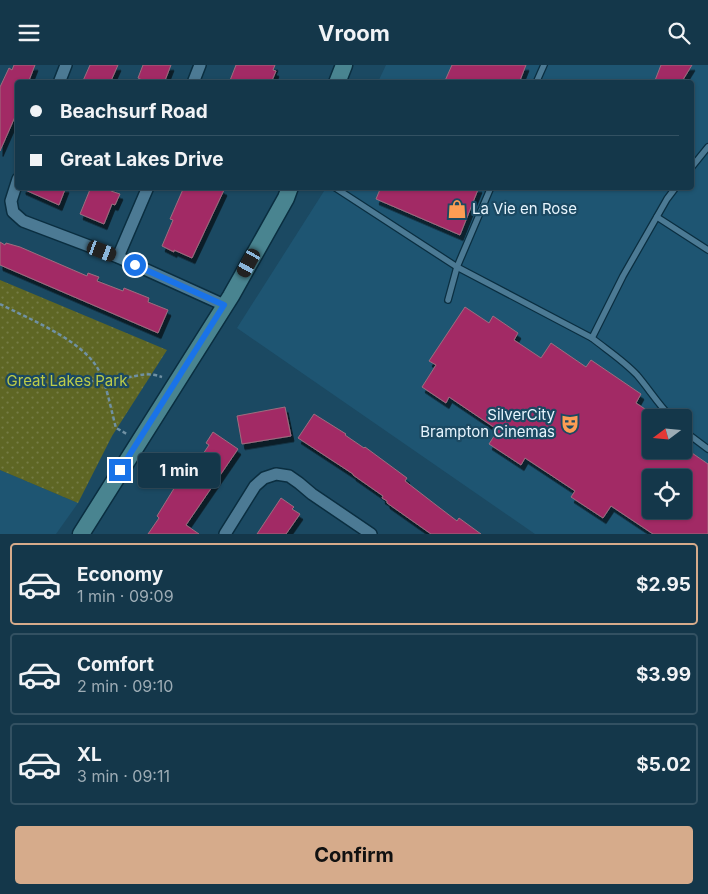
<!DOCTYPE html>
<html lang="en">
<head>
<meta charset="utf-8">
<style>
  :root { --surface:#14374a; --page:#1d3f51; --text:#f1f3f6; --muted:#9dacb5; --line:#335162; --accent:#d6ab8b }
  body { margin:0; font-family:Inter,sans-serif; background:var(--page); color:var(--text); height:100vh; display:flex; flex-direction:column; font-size:19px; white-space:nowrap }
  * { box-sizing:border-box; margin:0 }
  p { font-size:16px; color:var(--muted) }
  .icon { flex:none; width:28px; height:28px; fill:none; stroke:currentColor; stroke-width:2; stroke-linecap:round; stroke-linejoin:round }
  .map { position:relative; height:469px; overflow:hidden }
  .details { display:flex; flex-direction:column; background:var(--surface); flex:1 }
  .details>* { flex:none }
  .top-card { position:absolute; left:15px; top:15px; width:679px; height:110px; border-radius:5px; box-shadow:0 1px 4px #0004,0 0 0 1px var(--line); display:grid; align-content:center; height:110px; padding:0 15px; background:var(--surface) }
  .needle { width:32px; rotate:254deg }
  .fabs { position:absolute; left:642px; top:344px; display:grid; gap:10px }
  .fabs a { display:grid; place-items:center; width:50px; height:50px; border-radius:5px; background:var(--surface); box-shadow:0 1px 4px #0004,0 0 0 1px var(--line); font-size:25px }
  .end { position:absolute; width:22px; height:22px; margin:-11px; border:6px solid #1a73e8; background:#fff; box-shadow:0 0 0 2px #fff }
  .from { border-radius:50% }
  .bubble { position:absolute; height:35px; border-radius:5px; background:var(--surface); box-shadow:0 1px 4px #0004,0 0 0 1px var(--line); font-size:16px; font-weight:700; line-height:35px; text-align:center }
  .car { position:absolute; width:15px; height:30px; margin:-15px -8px; border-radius:6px; box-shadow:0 0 4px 1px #0007; background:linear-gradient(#222 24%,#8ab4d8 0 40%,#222 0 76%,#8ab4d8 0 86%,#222 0) }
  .top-card b { display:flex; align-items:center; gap:18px; height:48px; font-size:19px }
  .top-card b+b { border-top:1px solid var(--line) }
  .top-card i { width:12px; height:12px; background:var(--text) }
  ul { padding:9px 0 0; list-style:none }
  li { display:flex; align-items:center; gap:15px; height:82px; margin:0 10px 8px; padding:0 5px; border:2px solid var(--line); border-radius:5px }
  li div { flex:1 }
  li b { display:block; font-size:19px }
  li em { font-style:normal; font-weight:700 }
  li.active { border-color:var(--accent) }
  li>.icon { width:45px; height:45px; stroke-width:1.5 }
  .primary-button { display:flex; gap:10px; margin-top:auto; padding:10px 15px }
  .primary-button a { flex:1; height:58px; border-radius:5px; background:var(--accent); color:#111; font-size:20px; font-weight:700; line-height:58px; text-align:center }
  header { display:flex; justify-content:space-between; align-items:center; height:65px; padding:0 15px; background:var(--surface); font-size:22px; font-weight:700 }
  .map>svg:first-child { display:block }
  .built { fill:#1e5572; fill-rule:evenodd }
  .park { fill:url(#park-dots) }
  .building { fill:#a22c65; stroke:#9d6d7f; fill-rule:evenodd; filter:url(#shadow) }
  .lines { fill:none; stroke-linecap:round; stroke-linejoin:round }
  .lane-casing { stroke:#0a2e40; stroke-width:8 }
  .street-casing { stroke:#0a2e40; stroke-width:14 }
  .secondary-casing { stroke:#0a2e40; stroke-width:19 }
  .path { stroke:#7091a3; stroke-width:2.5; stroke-dasharray:4 2.5; stroke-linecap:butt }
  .lane { stroke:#4c7a94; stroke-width:5.5 }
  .street { stroke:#4c7a94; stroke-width:11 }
  .secondary { stroke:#498490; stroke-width:16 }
  .route { stroke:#1a73e8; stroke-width:6 }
  .labels { text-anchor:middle; stroke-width:4.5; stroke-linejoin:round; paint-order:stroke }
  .poi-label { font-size:15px; fill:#e6f4fd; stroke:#1b4962; text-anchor:start }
  .park-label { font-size:15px; fill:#bccb49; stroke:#1b4962 }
</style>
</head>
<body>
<header><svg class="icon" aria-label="menu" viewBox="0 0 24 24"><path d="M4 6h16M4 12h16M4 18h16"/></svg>Vroom<svg class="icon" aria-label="search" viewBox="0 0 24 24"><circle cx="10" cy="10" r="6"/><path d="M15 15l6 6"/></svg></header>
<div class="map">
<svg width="708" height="469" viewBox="0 0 708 469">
  <defs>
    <pattern id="park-dots" width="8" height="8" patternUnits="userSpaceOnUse" patternTransform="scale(1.25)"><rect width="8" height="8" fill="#5e6624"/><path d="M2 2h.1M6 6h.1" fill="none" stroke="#757c45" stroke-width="1.8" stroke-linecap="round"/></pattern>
    <filter id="shadow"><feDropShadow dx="3" dy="5.5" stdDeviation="0" flood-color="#0009"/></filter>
  </defs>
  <rect width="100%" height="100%" fill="#1b4962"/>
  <g class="built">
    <path d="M 386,0 L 708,0 L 708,469 L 535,469 L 237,263 L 326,123 L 691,122 L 691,18 L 378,17 ZM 651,352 L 684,352 L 684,385 L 651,385 ZM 651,412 L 684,412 L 684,445 L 651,445 Z"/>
    <path d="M 0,405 L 78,438 L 56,469 L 0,469 Z"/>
  </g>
  <path class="park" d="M 0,215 L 167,285 L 112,371 L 78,438 L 0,405 Z"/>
  <g class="building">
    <path d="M 14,0 L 35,0 L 28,18 L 18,18 L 18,45 L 0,86 L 0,22 L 9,3 L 12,5 Z"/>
    <path d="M 90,0 L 118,0 L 110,18 L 82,18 Z"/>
    <path d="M 143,0 L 171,0 L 164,18 L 148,18 L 138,13 Z"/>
    <path d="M 236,0 L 275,0 L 273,5 L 276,6 L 271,18 L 229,18 Z"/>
    <path d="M 452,0 L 526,0 L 519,18 L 444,18 Z"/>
    <path d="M 661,0 L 692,0 L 681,18 L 654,18 Z"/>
    <path d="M 23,122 L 66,122 L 59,140 L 23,124 Z"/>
    <path d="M 91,122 L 113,122 L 111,126 L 120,129 L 115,140 L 112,139 L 104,159 L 80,149 Z"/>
    <path d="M 184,122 L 218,122 L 224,125 L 192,193 L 174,185 L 174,187 L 162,181 L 173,155 L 170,154 Z"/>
    <path d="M 381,122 L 479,122 L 460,170 L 376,134 Z"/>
    <path d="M 0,177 L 5,180 L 6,178 L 20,182 L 87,211 L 88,208 L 99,212 L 97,216 L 123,226 L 124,223 L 149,233 L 148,237 L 168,245 L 158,268 L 0,200 Z"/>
    <path d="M 465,242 L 489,258 L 493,251 L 518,268 L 514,275 L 541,293 L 551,278 L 586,302 L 591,295 L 641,329 L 636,338 L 651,348 L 651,385 L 675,385 L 688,394 L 692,388 L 708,399 L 708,469 L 653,469 L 611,441 L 603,453 L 571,432 L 575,426 L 525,393 L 521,400 L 489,379 L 498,365 L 449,332 L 446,338 L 422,322 L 436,300 L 429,296 ZM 651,412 L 684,412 L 684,445 L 651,445 Z"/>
    <path d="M 285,342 L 291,371 L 242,379 L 237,351 Z"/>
    <path d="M 314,349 L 346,369 L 345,370 L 364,383 L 365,382 L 407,413 L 405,416 L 436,440 L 457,456 L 459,453 L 481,469 L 431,469 L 387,438 L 387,436 L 382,433 L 383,431 L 353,410 L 353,409 L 298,373 Z"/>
    <path d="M 213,367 L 238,384 L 186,460 L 199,469 L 148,469 L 159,453 L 157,451 L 178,417 L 191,398 L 195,401 L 209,380 L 206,378 Z"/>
    <path d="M 281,433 L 294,442 L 292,444 L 300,449 L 286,469 L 257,469 Z"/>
  </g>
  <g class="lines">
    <g class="lane-casing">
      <g id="lane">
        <path d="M 536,18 L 544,0"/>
        <path d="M 691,103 L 708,82"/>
        <path d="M 334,122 L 457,202 L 592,273"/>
        <path d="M 657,152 L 708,185"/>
        <path d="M 448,235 L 457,202 L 491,122"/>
        <path d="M 671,352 C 658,339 649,324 637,310 C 624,296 607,285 592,273 L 623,211 L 667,134 L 676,122"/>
        <path d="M 684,366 L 708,384"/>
      </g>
    </g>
    <g class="street-casing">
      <g id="street">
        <path d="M 59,18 L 66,0"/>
        <path d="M 193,18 L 200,0"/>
        <path d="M 18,114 L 11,136 L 13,147 L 23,156 L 118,192 L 224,240"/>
        <path d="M 118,192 L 148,122"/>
        <path d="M 225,469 L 255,421 L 264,413 L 276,409 L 289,411 L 299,418 L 312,429 L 371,469"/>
      </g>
    </g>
    <g class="secondary-casing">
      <g id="secondary">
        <path d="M 337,18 L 344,0"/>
        <path d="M 81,469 L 231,231 L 286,133 L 290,122"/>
      </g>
    </g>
    <g class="path">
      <path d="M 0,239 C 29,254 82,275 98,304 C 107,320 111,345 116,363 L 127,369"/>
      <path d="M 59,317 L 78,311 L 90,317 C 102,312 109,313 122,313 C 139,312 144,306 162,312"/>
    </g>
    <use href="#lane" class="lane"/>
    <use href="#street" class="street"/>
    <use href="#secondary" class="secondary"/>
  </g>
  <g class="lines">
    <path class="route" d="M 120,405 L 224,240 L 135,200"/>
  </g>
  <defs>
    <g id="shop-bare" transform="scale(1.5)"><path d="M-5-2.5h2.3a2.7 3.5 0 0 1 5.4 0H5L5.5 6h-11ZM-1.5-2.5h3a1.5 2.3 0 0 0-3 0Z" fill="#fd9d54" stroke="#1b4962" stroke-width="2.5" paint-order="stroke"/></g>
    <g id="theatre-bare" transform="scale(1.5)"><path d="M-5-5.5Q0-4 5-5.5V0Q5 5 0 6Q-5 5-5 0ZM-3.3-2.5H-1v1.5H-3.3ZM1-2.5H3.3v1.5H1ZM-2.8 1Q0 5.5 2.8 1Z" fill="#fd9d54" stroke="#1b4962" stroke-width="2.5" paint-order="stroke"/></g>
  </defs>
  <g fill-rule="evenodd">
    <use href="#shop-bare" x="457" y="144"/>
    <use href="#theatre-bare" x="570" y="359"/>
  </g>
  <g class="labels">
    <g class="poi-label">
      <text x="472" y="149">La Vie en Rose</text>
      <text x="555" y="355" text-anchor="end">SilverCity<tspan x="555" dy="17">Brampton Cinemas</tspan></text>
    </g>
    <g class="park-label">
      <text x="67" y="321">Great Lakes Park</text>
    </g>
  </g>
</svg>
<div class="fabs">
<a><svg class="needle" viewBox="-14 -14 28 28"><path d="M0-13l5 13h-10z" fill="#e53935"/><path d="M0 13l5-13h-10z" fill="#9dacb5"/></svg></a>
<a><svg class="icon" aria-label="locate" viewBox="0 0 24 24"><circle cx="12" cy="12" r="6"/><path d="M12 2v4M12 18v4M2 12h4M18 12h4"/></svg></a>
</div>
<i class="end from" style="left:135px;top:200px"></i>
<i class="end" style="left:120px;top:405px"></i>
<div class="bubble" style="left:138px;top:388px;width:82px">1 min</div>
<i class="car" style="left:102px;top:186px;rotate:111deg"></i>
<i class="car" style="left:249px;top:198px;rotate:209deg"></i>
<div class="top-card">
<b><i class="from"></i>Beachsurf Road</b>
<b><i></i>Great Lakes Drive</b>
</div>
</div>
<section class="details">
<ul>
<li class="active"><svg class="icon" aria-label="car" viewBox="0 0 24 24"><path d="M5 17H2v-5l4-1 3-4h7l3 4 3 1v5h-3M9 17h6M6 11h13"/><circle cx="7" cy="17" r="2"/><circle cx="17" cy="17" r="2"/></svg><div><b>Economy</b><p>1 min · 09:09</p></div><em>$2.95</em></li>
<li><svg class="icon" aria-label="car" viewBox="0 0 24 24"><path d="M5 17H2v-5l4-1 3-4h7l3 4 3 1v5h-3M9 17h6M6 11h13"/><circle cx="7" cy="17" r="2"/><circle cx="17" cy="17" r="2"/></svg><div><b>Comfort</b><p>2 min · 09:10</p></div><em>$3.99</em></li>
<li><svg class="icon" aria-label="car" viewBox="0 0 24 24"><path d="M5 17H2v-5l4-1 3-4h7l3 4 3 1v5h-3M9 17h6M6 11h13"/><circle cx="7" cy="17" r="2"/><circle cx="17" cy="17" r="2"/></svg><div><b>XL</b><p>3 min · 09:11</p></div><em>$5.02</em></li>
</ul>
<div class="primary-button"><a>Confirm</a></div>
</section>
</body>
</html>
